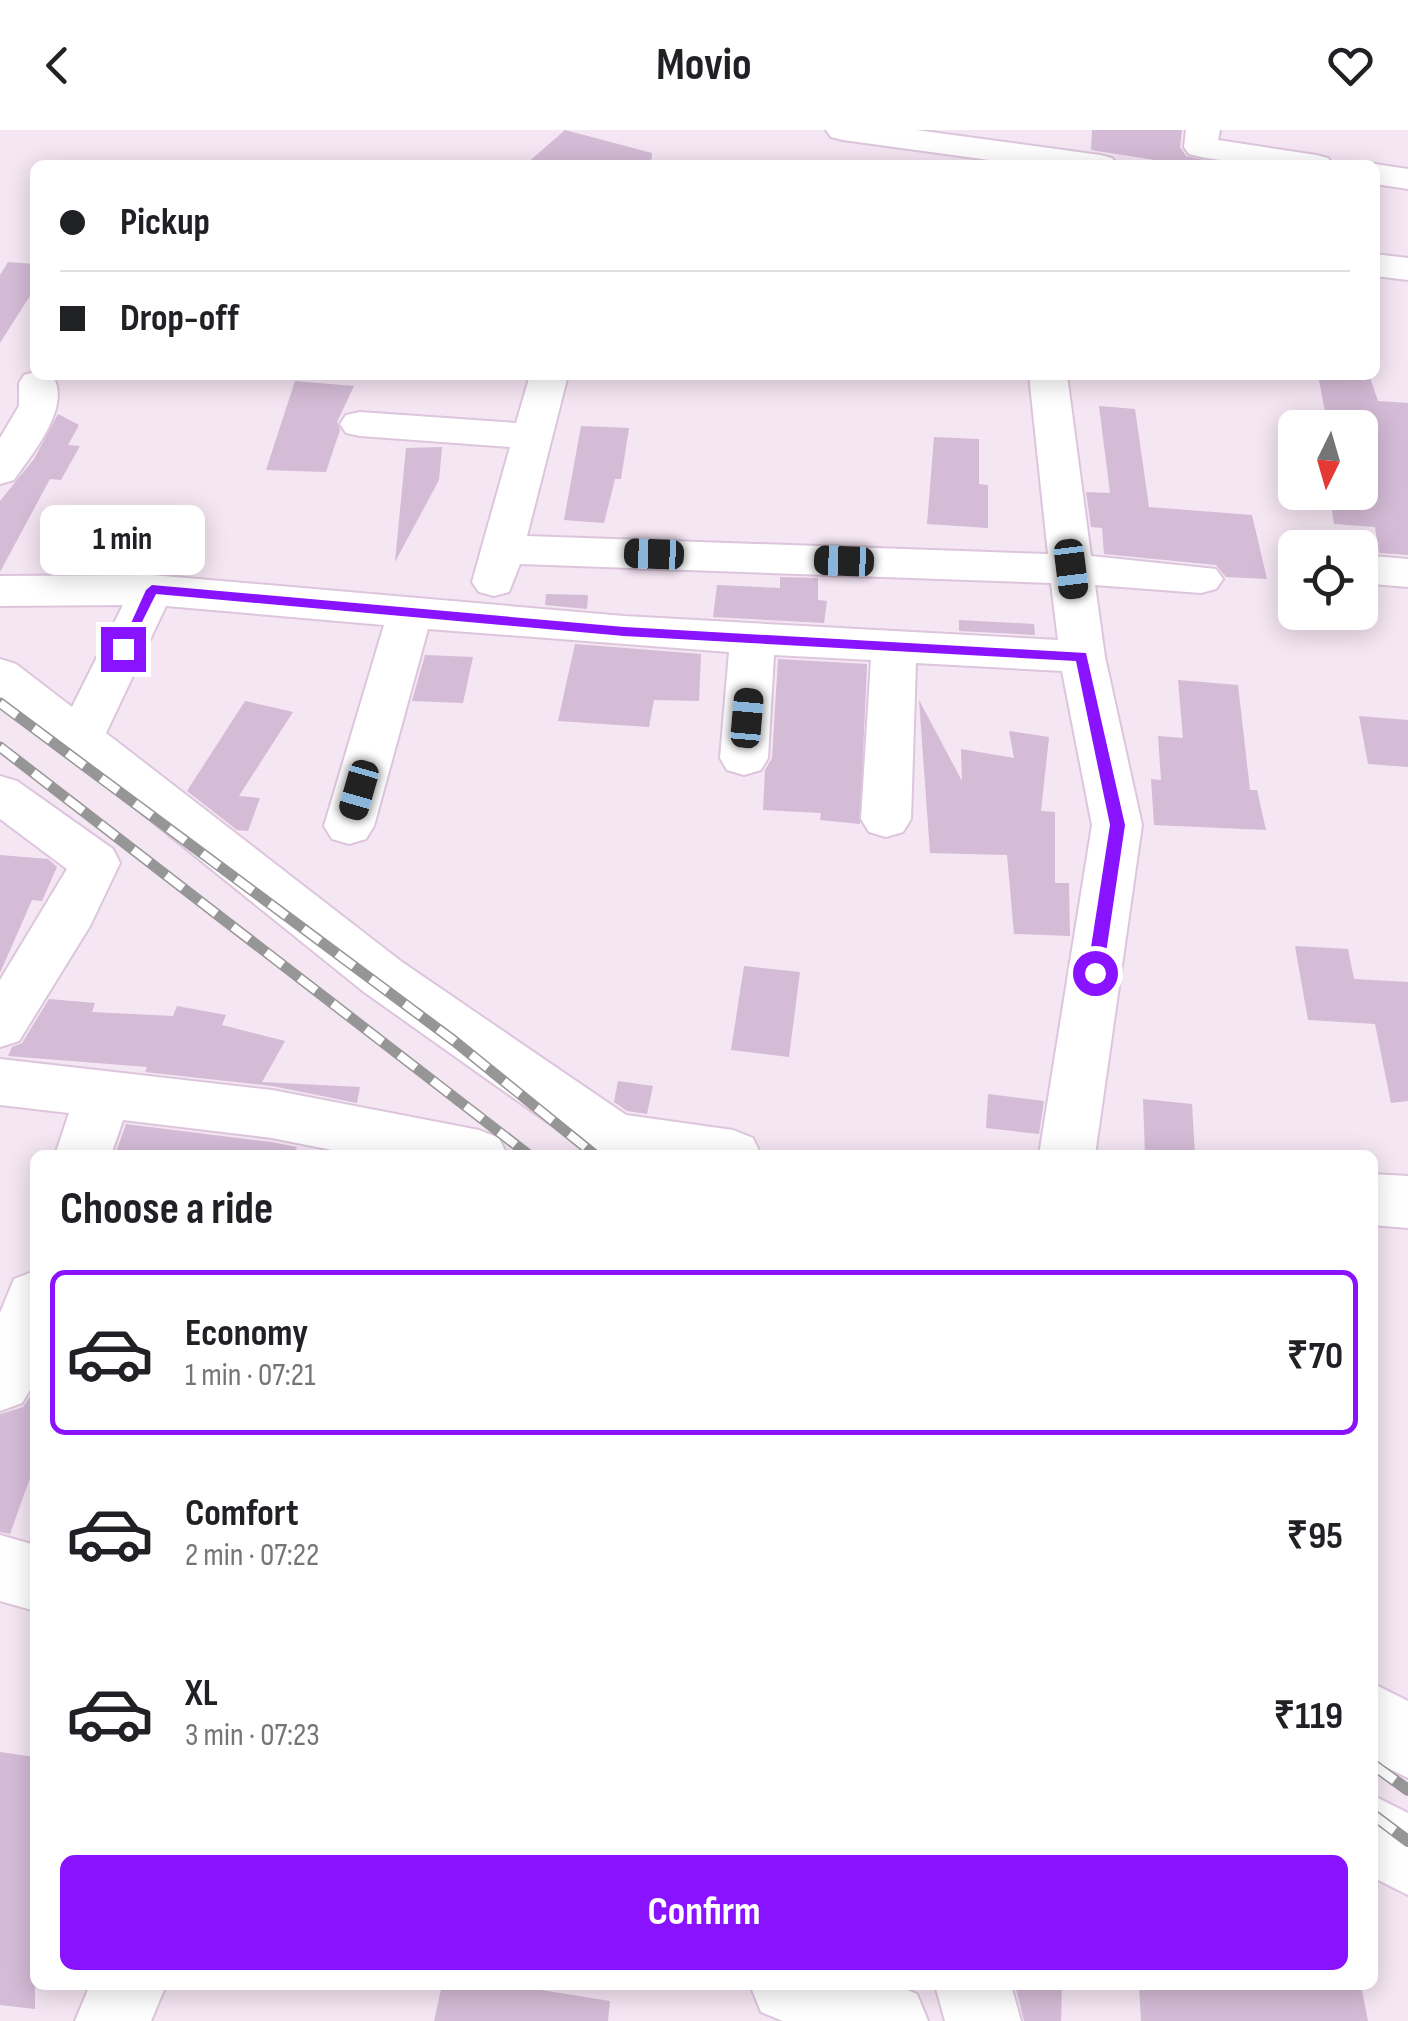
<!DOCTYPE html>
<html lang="en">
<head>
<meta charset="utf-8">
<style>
  :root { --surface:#fff; --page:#f6f6f6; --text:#202124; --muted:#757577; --line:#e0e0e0; --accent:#8912ff }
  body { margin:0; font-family:"Sofia Sans Condensed",sans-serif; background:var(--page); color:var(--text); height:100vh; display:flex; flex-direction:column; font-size:38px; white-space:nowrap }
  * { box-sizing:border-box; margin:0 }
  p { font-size:32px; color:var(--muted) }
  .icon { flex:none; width:55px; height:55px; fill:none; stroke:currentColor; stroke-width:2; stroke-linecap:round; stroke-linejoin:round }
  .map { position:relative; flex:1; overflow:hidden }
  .sheet { position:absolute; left:30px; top:1020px; width:1348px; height:840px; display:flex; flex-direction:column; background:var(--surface); border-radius:15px; box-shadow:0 5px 25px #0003 }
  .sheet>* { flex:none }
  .banner { position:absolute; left:30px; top:30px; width:1350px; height:220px; border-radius:15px; box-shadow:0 5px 25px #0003; display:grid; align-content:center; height:220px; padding:0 30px; background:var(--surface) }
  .needle { width:65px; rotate:185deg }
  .buttons { position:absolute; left:1278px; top:280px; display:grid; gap:20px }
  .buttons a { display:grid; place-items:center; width:100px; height:100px; border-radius:15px; background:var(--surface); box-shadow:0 5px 25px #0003; font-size:50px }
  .end { position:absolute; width:45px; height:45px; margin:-22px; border:12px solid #8912ff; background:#fff; box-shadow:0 0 0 5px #fff }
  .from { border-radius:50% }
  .bubble { position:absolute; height:70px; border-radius:15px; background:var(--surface); box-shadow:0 5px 25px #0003; font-size:32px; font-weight:700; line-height:70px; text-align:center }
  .car { position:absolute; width:30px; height:60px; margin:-30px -15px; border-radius:12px; box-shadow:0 0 8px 2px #0007; background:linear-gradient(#222 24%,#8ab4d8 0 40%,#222 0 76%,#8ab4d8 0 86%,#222 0) }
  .banner b { display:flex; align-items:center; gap:35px; height:95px; font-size:38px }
  .banner b+b { border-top:2px solid var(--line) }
  .banner i { width:25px; height:25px; background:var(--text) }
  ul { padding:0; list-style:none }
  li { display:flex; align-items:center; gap:30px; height:165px; margin:0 20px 15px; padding:0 10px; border:5px solid transparent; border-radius:15px }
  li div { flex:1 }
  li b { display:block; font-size:38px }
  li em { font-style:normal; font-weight:700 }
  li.active { border-color:var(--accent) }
  li>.icon { width:90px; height:90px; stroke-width:1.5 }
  h2 { padding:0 30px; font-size:45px; line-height:120px }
  .cta { display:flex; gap:20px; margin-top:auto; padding:20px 30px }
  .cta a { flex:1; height:115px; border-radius:15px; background:var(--accent); color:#fff; font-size:40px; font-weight:700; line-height:115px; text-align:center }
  header { display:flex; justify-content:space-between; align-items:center; height:130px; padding:0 30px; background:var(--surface); font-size:45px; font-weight:700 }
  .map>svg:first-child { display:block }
  .building { fill:#d4bbd6 }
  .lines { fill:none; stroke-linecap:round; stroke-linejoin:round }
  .minor-casing { stroke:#ddc6dd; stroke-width:4 }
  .minor { fill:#fff; fill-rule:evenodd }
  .rail-far1-casing { stroke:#969696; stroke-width:11 }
  .rail-casing { stroke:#969696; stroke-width:12 }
  .rail-far1 { stroke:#fff; stroke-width:8; stroke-dasharray:21; stroke-linecap:butt }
  .rail { stroke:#fff; stroke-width:9; stroke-dasharray:28; stroke-linecap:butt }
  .route { fill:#8912ff }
</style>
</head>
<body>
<header><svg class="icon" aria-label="back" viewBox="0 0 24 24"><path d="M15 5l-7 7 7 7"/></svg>Movio<svg class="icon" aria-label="heart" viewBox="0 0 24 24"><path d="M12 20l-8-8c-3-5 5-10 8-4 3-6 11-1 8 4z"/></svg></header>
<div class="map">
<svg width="1408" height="1891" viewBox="0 0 1408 1891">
  <rect width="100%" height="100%" fill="#f4e6f3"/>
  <g class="building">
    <path d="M 565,0 L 652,23 L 651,35 L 525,35 Z"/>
    <path d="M 1092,0 L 1182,0 L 1180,17 L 1186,26 L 1229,35 L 1186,35 L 1091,20 Z"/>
    <path d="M 8,132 L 35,134 L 35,158 L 0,213 L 0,145 Z"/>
    <path d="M 1318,245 L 1369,245 L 1378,271 L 1408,273 L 1408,425 L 1379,423 L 1375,397 L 1334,394 L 1329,362 L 1360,362 L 1360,298 L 1328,298 Z"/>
    <path d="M 295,251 L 354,256 L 337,292 L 340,300 L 326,342 L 266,340 Z"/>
    <path d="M 1099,276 L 1135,279 L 1149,377 L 1252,385 L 1267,449 L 1226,447 L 1216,435 L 1104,424 L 1102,398 L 1091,397 L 1086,362 L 1110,363 Z"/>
    <path d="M 58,284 L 79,295 L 68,315 L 80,316 L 61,350 L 50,349 L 0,442 L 0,371 L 34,329 Z"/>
    <path d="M 581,296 L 629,298 L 621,349 L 615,349 L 604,393 L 564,390 Z"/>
    <path d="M 934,307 L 979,309 L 979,354 L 988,355 L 988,398 L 927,394 Z"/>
    <path d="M 442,317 L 439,350 L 395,432 L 406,318 Z"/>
    <path d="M 780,447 L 818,448 L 818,470 L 827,471 L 824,493 L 713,487 L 717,455 L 780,458 Z"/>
    <path d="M 546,464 L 588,465 L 587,479 L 545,475 Z"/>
    <path d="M 959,490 L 1034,494 L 1035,505 L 959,501 Z"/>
    <path d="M 575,514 L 701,524 L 699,571 L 654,570 L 649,597 L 558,591 Z"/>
    <path d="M 425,525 L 473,527 L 463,573 L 412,571 Z"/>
    <path d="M 778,529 L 867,534 L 860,694 L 820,690 L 821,683 L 763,680 L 765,640 L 772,628 Z"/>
    <path d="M 1178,550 L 1238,555 L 1250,660 L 1257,660 L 1266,700 L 1154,695 L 1151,649 L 1161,650 L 1158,606 L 1183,608 Z"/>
    <path d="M 919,570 L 962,651 L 961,619 L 1014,628 L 1009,601 L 1049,607 L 1041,681 L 1055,682 L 1055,753 L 1069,753 L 1070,806 L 1014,804 L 1007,725 L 930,723 Z"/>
    <path d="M 245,571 L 293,582 L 239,666 L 260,668 L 248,701 L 237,700 L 187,661 Z"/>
    <path d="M 1359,586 L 1408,590 L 1408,637 L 1368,634 Z"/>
    <path d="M 0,725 L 48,729 L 57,737 L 42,771 L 32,770 L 0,843 Z"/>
    <path d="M 1295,816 L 1348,819 L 1354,849 L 1408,852 L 1408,971 L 1391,973 L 1375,894 L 1308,890 Z"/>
    <path d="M 744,836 L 800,842 L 789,927 L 731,920 Z"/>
    <path d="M 49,869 L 95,873 L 92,882 L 173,886 L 177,876 L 226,885 L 222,895 L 285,911 L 262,952 L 360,957 L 357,973 L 272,956 L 145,942 L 147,937 L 8,926 L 12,917 L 22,913 Z"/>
    <path d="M 618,951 L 653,956 L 647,984 L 627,981 L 614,972 Z"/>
    <path d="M 988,964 L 1044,971 L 1039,1004 L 986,998 Z"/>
    <path d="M 1143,969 L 1192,974 L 1195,1025 L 1145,1025 Z"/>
    <path d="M 126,994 L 271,1012 L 297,1017 L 294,1025 L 115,1025 Z"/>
    <path d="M 35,1259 L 35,1334 L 10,1404 L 0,1402 L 0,1284 L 23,1277 Z"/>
    <path d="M 0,1622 L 35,1627 L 35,1879 L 0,1875 Z"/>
    <path d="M 442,1855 L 510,1855 L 610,1871 L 608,1891 L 434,1891 Z"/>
    <path d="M 1015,1855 L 1062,1855 L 1061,1891 L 1024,1891 Z"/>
    <path d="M 1139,1855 L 1361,1855 L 1368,1891 L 1141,1891 Z"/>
  </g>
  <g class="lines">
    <g class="minor-casing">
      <g id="minor">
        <path d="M 826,0 L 916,0 L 1100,25 L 1112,28 L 1117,35 L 1026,35 L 843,10 L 831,7 Z"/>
        <path d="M 1186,0 L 1220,0 L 1218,10 L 1316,25 L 1328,28 L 1333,35 C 1284,35 1237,36 1189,24 L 1184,17 Z"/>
        <path d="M 1375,34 L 1408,39 L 1408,59 L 1375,54 L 1375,35 L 1370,35 Z"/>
        <path d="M 1375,124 L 1408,128 L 1408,150 L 1375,146 Z"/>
        <path d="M 35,242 L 52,245 C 73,276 32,324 14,350 L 0,354 L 0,308 L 19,276 L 19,253 L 24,245 Z"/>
        <path d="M 530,245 L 568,245 L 527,406 L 1048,424 L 1029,245 L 1067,245 L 1091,426 L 1216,439 L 1223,449 L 1216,459 L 1201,463 L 1095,455 L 1105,527 L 1142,695 L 1095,1025 L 1039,1025 L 1092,695 L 1062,541 L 916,533 L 911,689 L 903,702 L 886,707 L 869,702 L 861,689 L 871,530 L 774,525 L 768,628 L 761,640 L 744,645 L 727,640 L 720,628 L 729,522 L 428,499 L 374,696 L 366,709 L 349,714 L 332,709 L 324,696 L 384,495 L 166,476 L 106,603 L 402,832 L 626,985 L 733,1000 L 753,1008 L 761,1025 L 594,1025 L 364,862 L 0,569 L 0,529 L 16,534 L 72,577 L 123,475 L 0,476 L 0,446 L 152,445 L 624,486 L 1058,510 L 1051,453 L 520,434 L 509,462 L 494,466 L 479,462 L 472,452 L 510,317 L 360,306 L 346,303 L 340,294 L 346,285 L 360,282 L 516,293 Z"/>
        <path d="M 1360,425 L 1408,429 L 1408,457 L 1360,453 Z"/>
        <path d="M 0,646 L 17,651 L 113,719 L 120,733 L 90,796 L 19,911 L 0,917 L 0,850 L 67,739 L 0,689 Z"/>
        <path d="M 0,929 L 272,960 L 479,1000 L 499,1008 L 507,1025 L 357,1025 L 272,1008 L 123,990 L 111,1025 L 55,1025 L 69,983 L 0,975 Z"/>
        <path d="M 1372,1044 L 1408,1046 L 1408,1098 L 1372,1095 Z"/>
        <path d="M 35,1141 L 35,1252 L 22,1273 L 0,1281 L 0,1183 L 14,1149 Z"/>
        <path d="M 0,1405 L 35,1415 L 35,1481 L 0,1471 Z"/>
        <path d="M 1372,1553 L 1408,1571 L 1408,1648 L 1372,1630 Z"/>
        <path d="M 1372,1665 L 1408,1683 L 1408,1765 L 1372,1747 Z"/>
        <path d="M 90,1855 L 166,1855 L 151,1891 L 75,1891 Z"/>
        <path d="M 750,1855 L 896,1855 L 917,1864 L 928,1891 L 783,1891 L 761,1882 Z"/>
        <path d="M 935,1855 L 1011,1855 L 1021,1891 L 945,1891 Z"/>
      </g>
    </g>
    <use href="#minor" class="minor"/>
    <g class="rail-far1-casing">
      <g id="rail-far1">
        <path d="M 0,573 L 453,910 L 595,1025"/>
        <path d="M 0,617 L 529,1025"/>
      </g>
    </g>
    <g class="rail-casing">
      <g id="rail">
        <path d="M 1372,1634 L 1408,1660"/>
        <path d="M 1372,1684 L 1408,1711"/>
      </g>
    </g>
    <use href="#rail-far1" class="rail-far1"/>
    <use href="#rail" class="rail"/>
  </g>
  <path class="route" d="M 152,455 L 624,497 L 1086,523 L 1125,695 L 1103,843 L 1095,849 L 1087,843 L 1110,695 L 1076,531 L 624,506 L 156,464 L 127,522 L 118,522 L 146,460 Z"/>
</svg>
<div class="buttons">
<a><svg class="needle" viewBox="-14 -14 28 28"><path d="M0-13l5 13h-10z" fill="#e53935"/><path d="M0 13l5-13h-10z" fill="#757577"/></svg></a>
<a><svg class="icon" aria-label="locate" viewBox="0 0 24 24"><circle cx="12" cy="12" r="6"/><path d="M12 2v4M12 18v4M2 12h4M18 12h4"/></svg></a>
</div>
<i class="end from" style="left:1095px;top:843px"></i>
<i class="end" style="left:123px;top:519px"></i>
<div class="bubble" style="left:40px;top:375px;width:165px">1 min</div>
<i class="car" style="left:654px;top:424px;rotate:272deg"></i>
<i class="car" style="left:844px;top:431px;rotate:272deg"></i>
<i class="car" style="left:1071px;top:439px;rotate:173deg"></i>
<i class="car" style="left:747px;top:588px;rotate:5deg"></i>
<i class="car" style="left:359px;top:660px;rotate:196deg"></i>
<div class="banner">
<b><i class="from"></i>Pickup</b>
<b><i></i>Drop-off</b>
</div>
<section class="sheet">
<h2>Choose a ride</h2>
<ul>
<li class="active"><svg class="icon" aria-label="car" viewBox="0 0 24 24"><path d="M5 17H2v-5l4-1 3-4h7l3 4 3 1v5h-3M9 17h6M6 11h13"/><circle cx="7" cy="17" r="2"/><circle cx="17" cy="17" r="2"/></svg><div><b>Economy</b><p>1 min · 07:21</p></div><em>₹70</em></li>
<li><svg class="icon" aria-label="car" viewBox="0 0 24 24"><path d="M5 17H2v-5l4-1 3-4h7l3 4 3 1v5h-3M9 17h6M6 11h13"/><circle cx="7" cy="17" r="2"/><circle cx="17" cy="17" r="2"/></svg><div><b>Comfort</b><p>2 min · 07:22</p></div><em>₹95</em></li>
<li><svg class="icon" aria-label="car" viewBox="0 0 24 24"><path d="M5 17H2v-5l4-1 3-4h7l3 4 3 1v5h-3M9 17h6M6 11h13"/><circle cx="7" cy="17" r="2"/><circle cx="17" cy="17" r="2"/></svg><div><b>XL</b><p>3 min · 07:23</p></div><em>₹119</em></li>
</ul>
<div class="cta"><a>Confirm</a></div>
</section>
</div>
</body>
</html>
